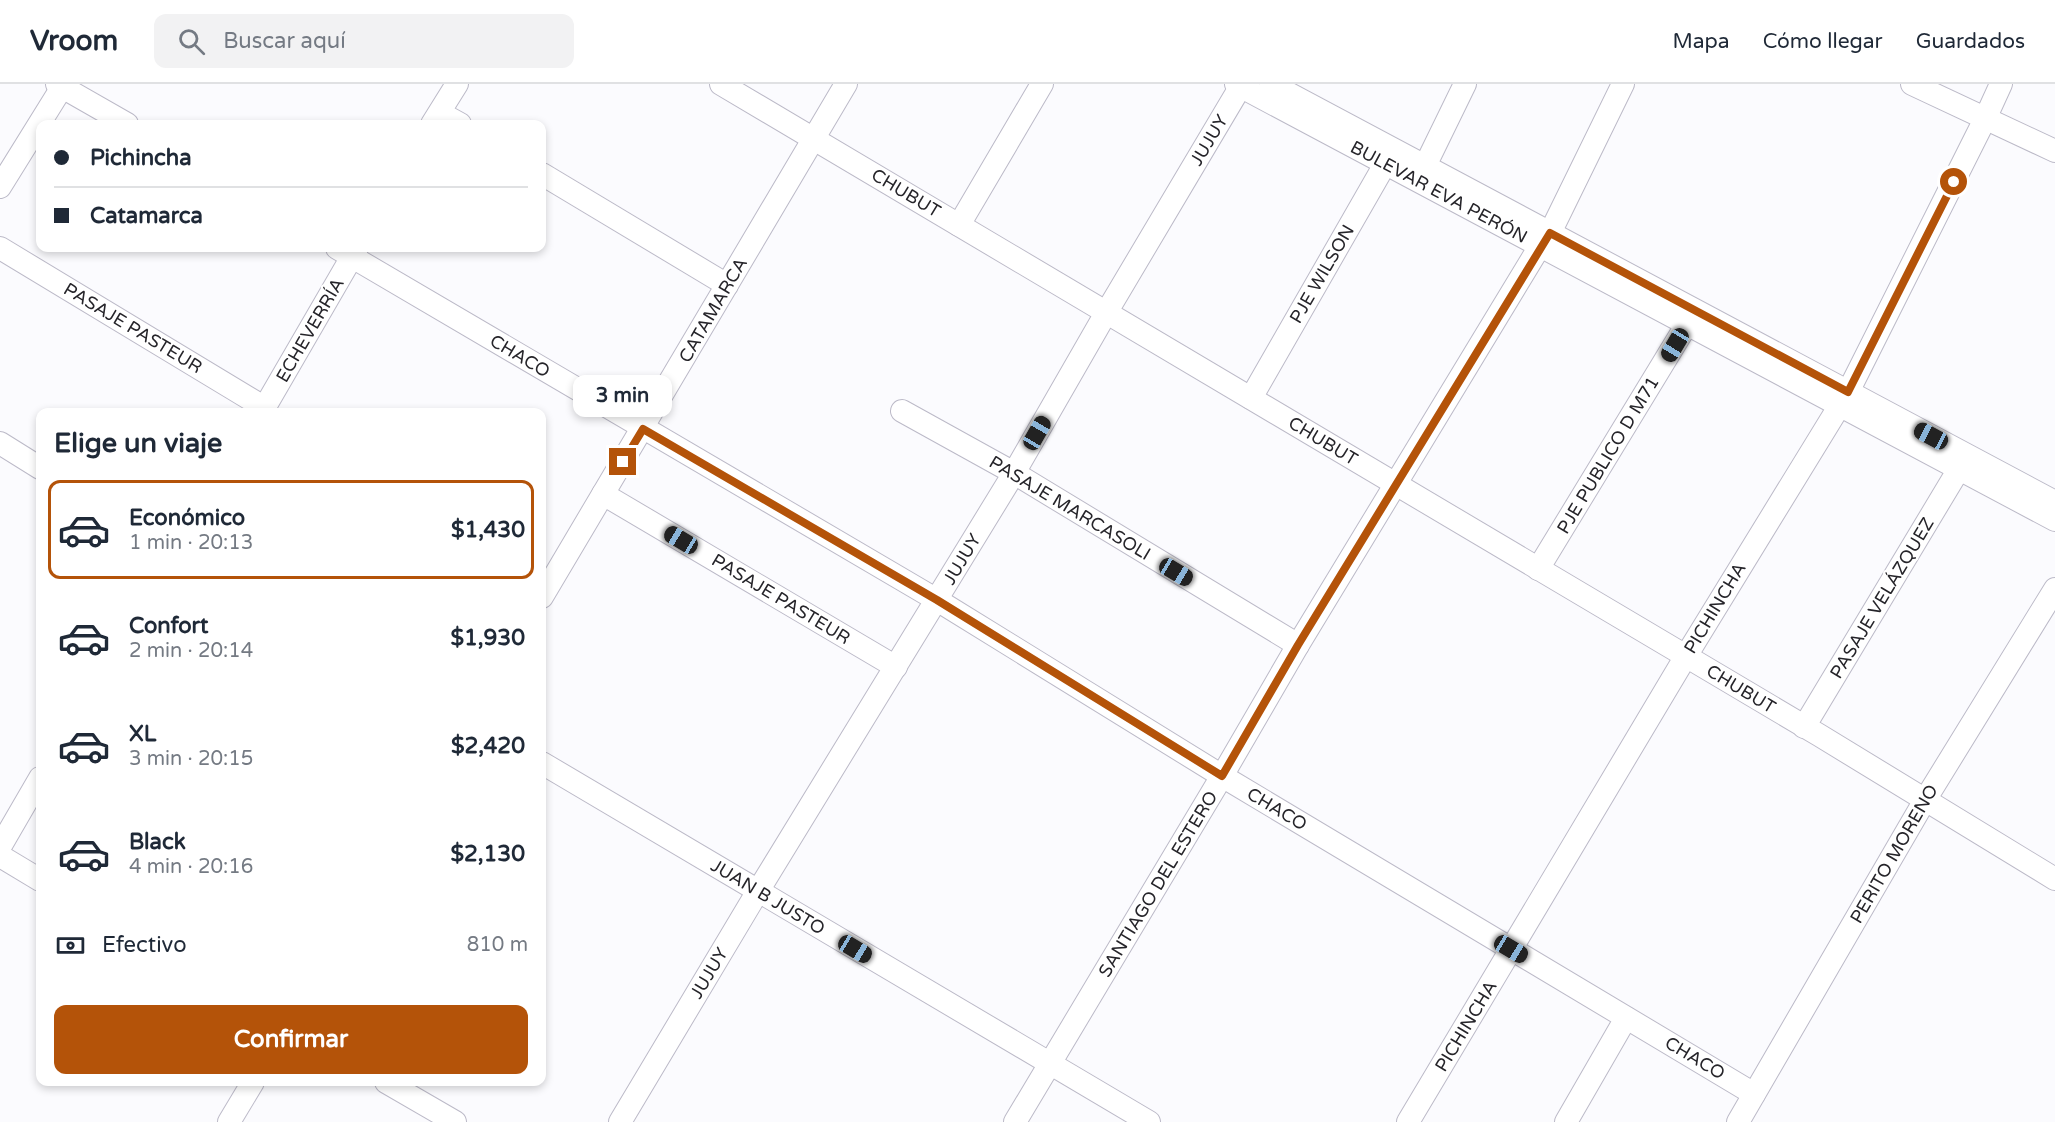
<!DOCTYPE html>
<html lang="es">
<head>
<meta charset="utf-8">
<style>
  :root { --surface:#fff; --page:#f2f2f3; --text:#1f2937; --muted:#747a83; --line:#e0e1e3; --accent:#b45309 }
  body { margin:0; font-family:"Varela Round",sans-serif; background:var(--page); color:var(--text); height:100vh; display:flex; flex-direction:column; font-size:22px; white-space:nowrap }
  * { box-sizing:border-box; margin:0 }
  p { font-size:20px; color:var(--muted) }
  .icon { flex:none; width:33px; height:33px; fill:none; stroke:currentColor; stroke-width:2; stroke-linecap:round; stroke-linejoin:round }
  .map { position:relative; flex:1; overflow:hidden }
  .drawer { position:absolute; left:36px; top:324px; width:510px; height:678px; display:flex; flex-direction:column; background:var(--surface); border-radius:12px; box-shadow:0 3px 9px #0003 }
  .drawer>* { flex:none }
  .hud { position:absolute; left:36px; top:36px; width:510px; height:132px; border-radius:12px; box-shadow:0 3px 9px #0003; display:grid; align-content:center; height:132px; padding:0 18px; background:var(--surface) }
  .end { position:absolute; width:27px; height:27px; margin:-14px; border:8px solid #b45309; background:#fff; box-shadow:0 0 0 3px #fff }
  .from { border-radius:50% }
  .bubble { position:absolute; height:42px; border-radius:12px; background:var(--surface); box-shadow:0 3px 9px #0003; font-size:20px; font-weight:800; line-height:42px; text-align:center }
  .car { position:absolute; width:18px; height:36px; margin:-18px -9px; border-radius:8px; box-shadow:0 0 4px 2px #0007; background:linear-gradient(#222 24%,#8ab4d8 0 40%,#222 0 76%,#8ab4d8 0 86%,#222 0) }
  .hud b { display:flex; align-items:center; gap:21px; height:57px; font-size:22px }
  .hud b+b { border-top:2px solid var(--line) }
  .hud i { width:15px; height:15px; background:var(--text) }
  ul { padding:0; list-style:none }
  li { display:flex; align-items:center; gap:18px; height:99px; margin:0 12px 9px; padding:0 6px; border:3px solid transparent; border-radius:12px }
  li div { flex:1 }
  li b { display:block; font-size:22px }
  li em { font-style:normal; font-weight:800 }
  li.on { border-color:var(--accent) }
  li>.icon { width:54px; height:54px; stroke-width:1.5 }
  h2 { padding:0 18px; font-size:27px; line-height:72px }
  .pay { display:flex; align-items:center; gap:15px; height:66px; padding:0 18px; font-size:22px }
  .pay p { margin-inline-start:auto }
  .button { display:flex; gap:12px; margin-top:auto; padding:12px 18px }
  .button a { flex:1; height:69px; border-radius:12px; background:var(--accent); color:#fff; font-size:24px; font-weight:800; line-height:69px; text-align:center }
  header { display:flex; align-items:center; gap:36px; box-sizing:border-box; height:84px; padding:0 30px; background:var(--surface); border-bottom:2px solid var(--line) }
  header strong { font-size:28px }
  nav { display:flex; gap:33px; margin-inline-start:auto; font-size:21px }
  .search { width:420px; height:54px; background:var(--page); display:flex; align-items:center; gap:15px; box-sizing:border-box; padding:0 21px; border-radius:12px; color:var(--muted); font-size:22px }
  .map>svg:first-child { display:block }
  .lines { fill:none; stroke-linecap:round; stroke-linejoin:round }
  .minor-casing { stroke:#bcbac8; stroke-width:24 }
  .minor { stroke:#fff; stroke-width:22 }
  .route { stroke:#b45309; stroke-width:8 }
  .labels { text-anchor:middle; stroke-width:4.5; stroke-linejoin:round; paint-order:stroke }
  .street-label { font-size:18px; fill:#26252a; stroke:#fff }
</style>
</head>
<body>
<header>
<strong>Vroom</strong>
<div class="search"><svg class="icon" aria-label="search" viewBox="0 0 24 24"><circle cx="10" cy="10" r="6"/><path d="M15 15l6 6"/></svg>Buscar aquí</div>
<nav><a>Mapa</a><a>Cómo llegar</a><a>Guardados</a></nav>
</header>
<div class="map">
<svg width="2055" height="1038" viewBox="0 0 2055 1038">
  <rect width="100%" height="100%" fill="#fbfbfe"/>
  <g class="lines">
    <g class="minor-casing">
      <g id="minor">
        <path d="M 57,0 L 127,40"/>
        <path d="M 721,0 L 1819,651 L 2055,795"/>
        <path d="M 1236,0 L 2055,436"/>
        <path d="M 1271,0 L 2055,418"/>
        <path d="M 1912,0 L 2055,67"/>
        <path d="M 440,29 L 460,40"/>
        <path d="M 432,40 L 457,0"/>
        <path d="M 1425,82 L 1465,0"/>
        <path d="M 542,90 L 727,201"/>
        <path d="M 0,103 L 64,0"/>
        <path d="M 959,141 L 1042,0"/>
        <path d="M 0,164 L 265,324"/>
        <path d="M 337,164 L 937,516 L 1222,692 L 1754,1010"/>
        <path d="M 1251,314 L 1392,68"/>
        <path d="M 902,327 L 1014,389 L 1298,561"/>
        <path d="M 262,328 L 357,164"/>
        <path d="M 0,359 L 40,384"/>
        <path d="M 603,410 L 896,583"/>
        <path d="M 1538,485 L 1695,227"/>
        <path d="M 542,513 L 846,0"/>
        <path d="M 1804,643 L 1959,385"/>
        <path d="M 542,679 L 1149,1038"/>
        <path d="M 0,763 L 40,694"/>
        <path d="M 0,772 L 40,796"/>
        <path d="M 386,998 L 455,1038"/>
        <path d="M 229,1038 L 253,998"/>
        <path d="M 620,1038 L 758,807 L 1014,389 L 1106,229 L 1242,0"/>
        <path d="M 1015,1038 L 1222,692 L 1298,561 L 1540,162 L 1550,149 L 1623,0"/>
        <path d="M 1408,1038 L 1686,572 L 1848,308 L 1985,35 L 2001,0"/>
        <path d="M 1566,1038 L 1626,934"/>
        <path d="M 1738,1038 L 1925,716 L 2055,505"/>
      </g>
    </g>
    <use href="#minor" class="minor"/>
  </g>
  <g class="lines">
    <path class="route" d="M 623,378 L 643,345 L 937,516 L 1222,692 L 1298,561 L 1550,149 L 1848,308 L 1954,98"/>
  </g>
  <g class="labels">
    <g class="street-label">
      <text transform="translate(1209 56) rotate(-59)" y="6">JUJUY</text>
      <text transform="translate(1439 108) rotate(28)" y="6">BULEVAR EVA PERÓN</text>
      <text transform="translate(906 109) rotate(31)" y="6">CHUBUT</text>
      <text transform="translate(1322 190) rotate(-60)" y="6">PJE WILSON</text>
      <text transform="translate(713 226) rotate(-60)" y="6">CATAMARCA</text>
      <text transform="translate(133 244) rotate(31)" y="6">PASAJE PASTEUR</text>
      <text transform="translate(310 246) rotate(-60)" y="6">ECHEVERRÍA</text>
      <text transform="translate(520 272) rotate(31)" y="6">CHACO</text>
      <text transform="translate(1323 357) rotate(31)" y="6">CHUBUT</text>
      <text transform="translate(1608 371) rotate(-59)" y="6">PJE PUBLICO D M71</text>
      <text transform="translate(1070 424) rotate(31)" y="6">PASAJE MARCASOLI</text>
      <text transform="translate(962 475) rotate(-59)" y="6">JUJUY</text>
      <text transform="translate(1882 514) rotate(-59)" y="6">PASAJE VELÁZQUEZ</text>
      <text transform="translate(781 515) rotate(31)" y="6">PASAJE PASTEUR</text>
      <text transform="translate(1715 524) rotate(-59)" y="6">PICHINCHA</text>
      <text transform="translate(1741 605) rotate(31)" y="6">CHUBUT</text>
      <text transform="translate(1277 725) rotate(31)" y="6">CHACO</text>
      <text transform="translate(1894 770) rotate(-60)" y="6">PERITO MORENO</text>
      <text transform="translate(1158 800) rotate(-59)" y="6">SANTIAGO DEL ESTERO</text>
      <text transform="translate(768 813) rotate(31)" y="6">JUAN B JUSTO</text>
      <text transform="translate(709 889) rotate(-59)" y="6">JUJUY</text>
      <text transform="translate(1466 942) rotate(-59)" y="6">PICHINCHA</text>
      <text transform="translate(1695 974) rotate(31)" y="6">CHACO</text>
    </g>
  </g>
</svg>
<i class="end from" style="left:1954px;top:98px"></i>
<i class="end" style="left:623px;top:378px"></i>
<div class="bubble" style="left:573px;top:291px;width:99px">3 min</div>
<i class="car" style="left:1675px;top:261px;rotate:211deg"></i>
<i class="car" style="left:1037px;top:349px;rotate:30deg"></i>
<i class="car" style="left:1931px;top:352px;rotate:298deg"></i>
<i class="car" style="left:681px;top:456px;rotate:301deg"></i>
<i class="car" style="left:1176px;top:488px;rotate:121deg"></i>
<i class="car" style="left:855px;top:865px;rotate:121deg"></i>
<i class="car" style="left:1511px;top:865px;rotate:121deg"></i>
<div class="hud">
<b><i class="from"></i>Pichincha</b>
<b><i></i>Catamarca</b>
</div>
<section class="drawer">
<h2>Elige un viaje</h2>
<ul>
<li class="on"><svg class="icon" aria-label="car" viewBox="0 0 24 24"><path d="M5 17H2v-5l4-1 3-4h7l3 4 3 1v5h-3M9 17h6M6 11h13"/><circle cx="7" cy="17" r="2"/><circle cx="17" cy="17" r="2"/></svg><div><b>Económico</b><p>1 min · 20:13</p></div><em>$1,430</em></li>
<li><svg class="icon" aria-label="car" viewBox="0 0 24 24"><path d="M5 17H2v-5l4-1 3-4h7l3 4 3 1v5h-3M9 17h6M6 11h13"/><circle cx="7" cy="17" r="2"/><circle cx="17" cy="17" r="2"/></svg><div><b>Confort</b><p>2 min · 20:14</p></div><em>$1,930</em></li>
<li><svg class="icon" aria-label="car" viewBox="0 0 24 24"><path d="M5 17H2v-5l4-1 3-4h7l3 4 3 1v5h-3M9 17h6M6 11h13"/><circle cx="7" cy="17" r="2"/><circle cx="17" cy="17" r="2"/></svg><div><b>XL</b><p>3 min · 20:15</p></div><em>$2,420</em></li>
<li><svg class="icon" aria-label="car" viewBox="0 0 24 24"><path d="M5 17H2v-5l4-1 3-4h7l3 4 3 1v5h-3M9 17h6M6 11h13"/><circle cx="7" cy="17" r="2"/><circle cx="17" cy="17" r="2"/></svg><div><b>Black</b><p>4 min · 20:16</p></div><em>$2,130</em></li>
</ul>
<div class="pay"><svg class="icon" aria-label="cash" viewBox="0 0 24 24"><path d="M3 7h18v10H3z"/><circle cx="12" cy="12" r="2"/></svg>Efectivo<p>810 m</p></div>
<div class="button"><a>Confirmar</a></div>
</section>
</div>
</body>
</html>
